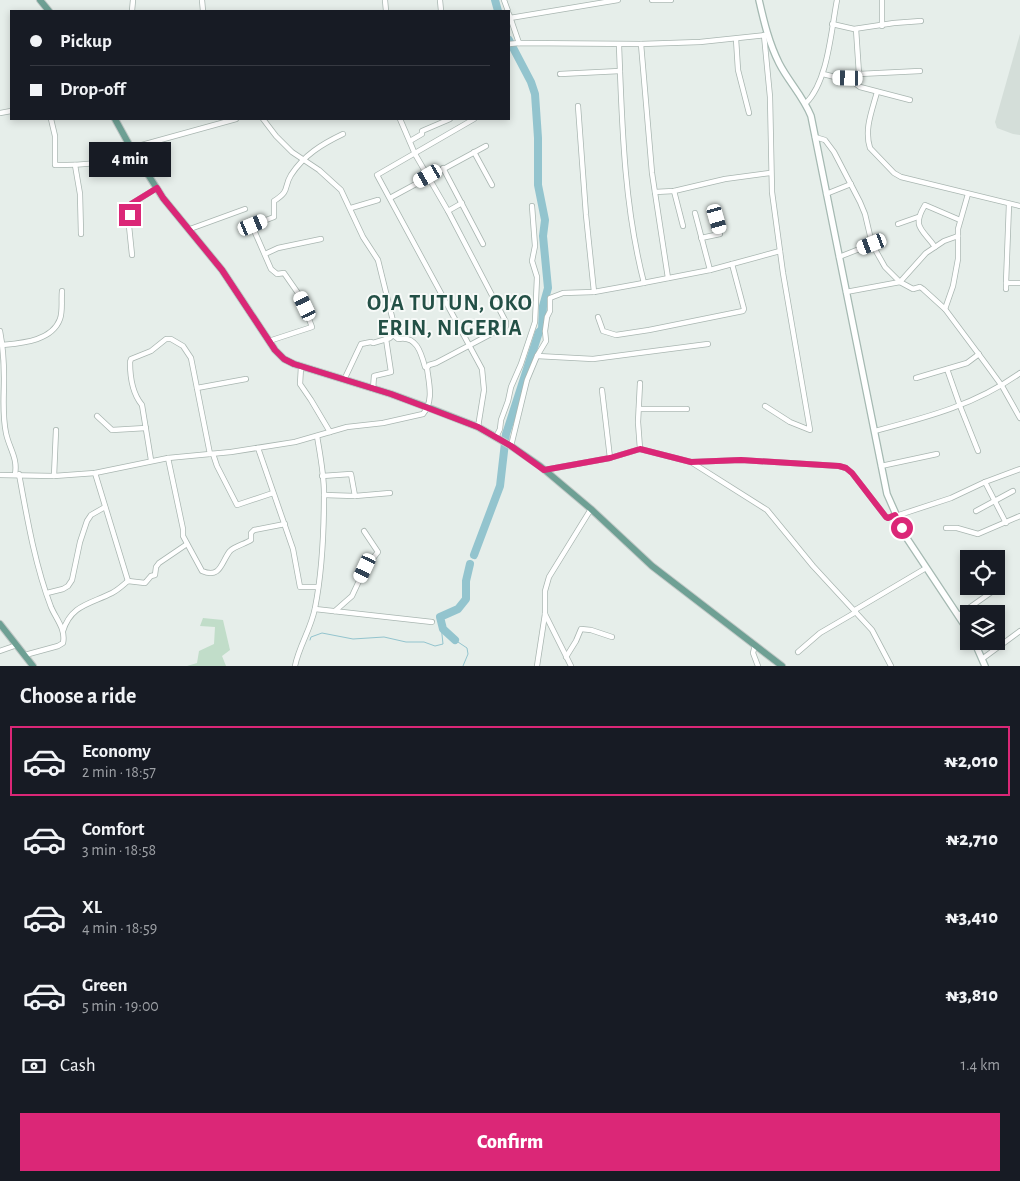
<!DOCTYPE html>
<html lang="en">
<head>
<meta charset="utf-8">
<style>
  :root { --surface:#171b24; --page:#242831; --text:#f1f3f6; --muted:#9ea1a6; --line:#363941; --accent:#db2777 }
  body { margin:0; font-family:"Alegreya Sans",sans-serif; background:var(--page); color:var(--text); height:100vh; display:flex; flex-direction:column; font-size:19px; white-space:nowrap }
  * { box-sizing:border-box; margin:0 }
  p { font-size:16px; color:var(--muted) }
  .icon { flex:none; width:28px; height:28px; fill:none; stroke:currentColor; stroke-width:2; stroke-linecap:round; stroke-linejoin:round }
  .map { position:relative; height:666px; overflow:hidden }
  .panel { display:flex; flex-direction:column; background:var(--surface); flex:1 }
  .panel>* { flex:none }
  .top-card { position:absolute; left:10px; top:10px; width:500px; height:110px; border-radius:0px; box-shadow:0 2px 8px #0003; display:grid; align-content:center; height:110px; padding:0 20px; background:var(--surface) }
  .tools { position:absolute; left:960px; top:550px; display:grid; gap:10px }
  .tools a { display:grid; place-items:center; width:45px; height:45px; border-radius:0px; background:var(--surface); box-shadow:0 2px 8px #0003; font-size:25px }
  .end { position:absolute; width:22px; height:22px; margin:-11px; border:6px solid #db2777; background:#fff; box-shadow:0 0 0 2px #fff }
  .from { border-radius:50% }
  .bubble { position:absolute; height:35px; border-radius:0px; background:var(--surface); box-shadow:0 2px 8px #0003; font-size:16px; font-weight:800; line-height:35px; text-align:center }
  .car { position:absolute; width:15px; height:30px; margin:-15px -8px; border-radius:6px; box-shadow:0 0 4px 1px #0007; background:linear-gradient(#fff 24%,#345 0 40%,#fff 0 76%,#345 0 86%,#fff 0) }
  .top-card b { display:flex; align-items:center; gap:18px; height:48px; font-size:19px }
  .top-card b+b { border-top:1px solid var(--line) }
  .top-card i { width:12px; height:12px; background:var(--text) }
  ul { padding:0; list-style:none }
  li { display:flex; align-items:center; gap:15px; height:70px; margin:0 10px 8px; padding:0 10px; border:2px solid transparent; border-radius:0px }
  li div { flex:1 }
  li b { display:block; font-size:19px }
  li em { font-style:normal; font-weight:800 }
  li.selected { border-color:var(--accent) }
  li>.icon { width:45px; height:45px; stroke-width:1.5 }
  h2 { padding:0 20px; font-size:22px; line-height:60px }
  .pay { display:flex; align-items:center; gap:12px; height:55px; padding:0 20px; font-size:19px }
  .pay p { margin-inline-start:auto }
  .action { display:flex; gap:10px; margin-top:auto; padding:10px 20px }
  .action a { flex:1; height:58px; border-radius:0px; background:var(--accent); color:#fff; font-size:20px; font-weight:800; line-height:58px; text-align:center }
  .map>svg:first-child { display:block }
  .built { fill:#d4ded9 }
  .green { fill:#c1ddc9 }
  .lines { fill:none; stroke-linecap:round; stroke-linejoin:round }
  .stream { stroke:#93c4ce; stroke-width:1 }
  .river { stroke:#93c4ce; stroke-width:8 }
  .street-casing { stroke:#a9b6b1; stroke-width:6 }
  .secondary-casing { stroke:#a5b9b2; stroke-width:8 }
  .primary-casing { stroke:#c2c9c7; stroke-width:8 }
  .street { stroke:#fff; stroke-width:4.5 }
  .secondary { stroke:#fff; stroke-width:5.5 }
  .primary { stroke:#6ea094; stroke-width:6 }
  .route { stroke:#db2777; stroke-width:6 }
  .labels { text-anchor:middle; stroke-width:4; stroke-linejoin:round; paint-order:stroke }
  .district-label { font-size:22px; font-weight:bold; letter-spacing:1px; fill:#235046; stroke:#f7faf8 }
</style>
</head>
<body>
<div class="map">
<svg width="1020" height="666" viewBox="0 0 1020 666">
  <rect width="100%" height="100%" fill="#e6eeea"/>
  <path class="built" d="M 1020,34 L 1020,135 L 1013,134 L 997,128 L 995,122 Z"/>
  <path class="green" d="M 203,618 L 223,620 L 230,650 L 222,656 L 226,666 L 187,666 L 197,663 L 199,651 L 214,644 L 215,627 L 200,626 Z"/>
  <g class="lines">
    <g class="stream">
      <path d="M 310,640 L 311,637 L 322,633 L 353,639 L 384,637 L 406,642 L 424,642 L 435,646 L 443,644 L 441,625"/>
      <path d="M 455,640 L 467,648 L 468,654 L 463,666"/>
    </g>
    <g class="river">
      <path d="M 495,0 L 498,11"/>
      <path d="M 474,555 L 500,486 L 506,434 L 539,332 L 542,329 L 543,306 L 548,288 L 543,236 L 545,220 L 538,185 L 538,138 L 535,94 L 531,82 L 509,40"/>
      <path d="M 455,640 L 443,629 L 440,617 L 458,609 L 466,599 L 466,581 L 470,564"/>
    </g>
    <g class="street-casing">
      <g id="street">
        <path d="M 202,0 L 203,11"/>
        <path d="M 385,0 L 386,11"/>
        <path d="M 440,0 L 441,11"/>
        <path d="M 504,0 L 508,11"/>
        <path d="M 652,0 L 671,0"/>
        <path d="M 132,11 L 133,0"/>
        <path d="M 509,14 L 519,43"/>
        <path d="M 510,18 L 618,0"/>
        <path d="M 832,24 L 854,29 L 894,23 L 921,21"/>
        <path d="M 882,26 L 882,0"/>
        <path d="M 856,29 L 859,74"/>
        <path d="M 764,35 L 770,97 L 772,192 L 783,273 L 810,430 L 790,422 L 765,406"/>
        <path d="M 736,39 L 738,70 L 749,113"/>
        <path d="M 509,44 L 519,43 L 641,44 L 700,42 L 766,35"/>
        <path d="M 641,44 L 652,173 L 668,278"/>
        <path d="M 619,45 C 622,125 624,206 644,283"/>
        <path d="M 560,74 L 620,71"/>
        <path d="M 823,74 L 835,77 L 848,78 L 859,74 L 920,71"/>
        <path d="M 848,78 L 860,87 L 910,100"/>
        <path d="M 877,92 C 872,111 864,129 870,148 L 894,173 L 901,177 L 1020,206"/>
        <path d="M 806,103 C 828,81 831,31 837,0"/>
        <path d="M 578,106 L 586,215 L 594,292"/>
        <path d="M 0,113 L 11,111"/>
        <path d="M 51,119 L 55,136 L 55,165 C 82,165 109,164 135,153"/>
        <path d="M 263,119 L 276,136 L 292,152 L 319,170 L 341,190 L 363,237 L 378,260 L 394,325 L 394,334 L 390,338 L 373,343 L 371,342 L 361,344 L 344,380"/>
        <path d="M 474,119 L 377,175 L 482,369 L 484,390 L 478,427"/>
        <path d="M 815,137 L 825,140 L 834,152 L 860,202 L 865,214 L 872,244 L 885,267 L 899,281"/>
        <path d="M 410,141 L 422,134 L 422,131 L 450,119"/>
        <path d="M 131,148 L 236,119"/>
        <path d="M 474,152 L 492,185"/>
        <path d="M 75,165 L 80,194 L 81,234"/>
        <path d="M 443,168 L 483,244"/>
        <path d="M 674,191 L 683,226"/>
        <path d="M 655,192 L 674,191 L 725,179 L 770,173"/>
        <path d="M 826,194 L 851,184"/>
        <path d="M 390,198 L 486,146"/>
        <path d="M 351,208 L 378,200"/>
        <path d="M 448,211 L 462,203"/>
        <path d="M 695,213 L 710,270"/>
        <path d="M 898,224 L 918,217"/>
        <path d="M 190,229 L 245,209"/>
        <path d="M 701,238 L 720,234 L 717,219"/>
        <path d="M 935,247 C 923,229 911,228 925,205 L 960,220"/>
        <path d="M 265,254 L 278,248 L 321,239"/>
        <path d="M 132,255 L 129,226 L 131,204 L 157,188"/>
        <path d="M 839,257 L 872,244"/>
        <path d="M 900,282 L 913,289 L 920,287 L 923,289 L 945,309 L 986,364 L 1002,386 L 1020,418"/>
        <path d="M 1006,283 L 1009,204"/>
        <path d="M 1006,289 L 1006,283 L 1020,283"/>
        <path d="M 846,292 L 900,282 L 926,253 L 944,241 L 958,236"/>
        <path d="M 945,309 L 953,286 L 958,259 L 958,229 L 968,194"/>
        <path d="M 598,317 L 603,331 L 616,335 L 649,330 L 743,311 L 744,309 L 732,264"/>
        <path d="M 0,331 C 3,347 4,362 4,378 C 4,397 2,414 6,433 C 9,448 18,458 15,474"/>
        <path d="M 393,335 L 398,339 C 416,335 421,352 425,367 L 427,368"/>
        <path d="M 269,341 L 312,327 L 300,296 L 284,273 L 277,274 L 271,269 L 253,228 L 253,225 L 274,217 L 274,201 C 291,190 283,188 291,175 C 304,155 322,144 343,134"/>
        <path d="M 2,345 C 22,343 52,341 60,319 C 63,311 61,300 62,291"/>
        <path d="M 537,356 L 593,359 L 708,344"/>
        <path d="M 301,367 L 300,384 L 311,400 L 330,432"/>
        <path d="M 947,369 L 960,406 L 978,451"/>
        <path d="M 916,378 L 967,363 L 979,354"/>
        <path d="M 640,383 L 638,422 L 640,449"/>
        <path d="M 197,388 L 246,379"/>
        <path d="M 373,389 L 374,376 L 391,372 L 386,339"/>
        <path d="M 602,390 L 610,458"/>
        <path d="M 639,409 L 687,409"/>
        <path d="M 97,416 L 112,430 L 146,428"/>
        <path d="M 875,431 C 928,417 975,405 1020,373"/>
        <path d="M 496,437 L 500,429 L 501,420 L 508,401 L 511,387 L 521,364 L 535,322 L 537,277 L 532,261 L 535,246 L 532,206"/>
        <path d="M 511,446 L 527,380 L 537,356 L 546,341 L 545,331 L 547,317 L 550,311 L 550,298 L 563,293 L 594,292 L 638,284 L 710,270 L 780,251"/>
        <path d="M 258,448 L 293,549 L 300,587 L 318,587"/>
        <path d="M 213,454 L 217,466 L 237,505 L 273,493"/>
        <path d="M 168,458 L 183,529 L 183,536 L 202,571 C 221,579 221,562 230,551 C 235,546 245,544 251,540 L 251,533 L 254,530 L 285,524"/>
        <path d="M 151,460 L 142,405 C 132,393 130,377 130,362 L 131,359 L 151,351 L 166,339 L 171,339 L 183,346 L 191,358 L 210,454"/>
        <path d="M 691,462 L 741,460 L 839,466 L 846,468 L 852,473 L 886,517 L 888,518 L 895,515"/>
        <path d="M 881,466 L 937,454"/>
        <path d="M 544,470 L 610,458 L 640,449 L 691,462 L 767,510 L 813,566 L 872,630 L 891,666"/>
        <path d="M 95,473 L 128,581"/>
        <path d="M 19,474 C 27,518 35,565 51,607 C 56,619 66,629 63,643 L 58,646 L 25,655"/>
        <path d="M 0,475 L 54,476 L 95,473 L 168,458 L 231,452 L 295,442 L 347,427 L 383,423 L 423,414 C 434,401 429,384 427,368 L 429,365 L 436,363 L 506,326 L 506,322 L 448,211 L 415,154 L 400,119"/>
        <path d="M 54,476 L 56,430"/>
        <path d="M 322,476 L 351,474 L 355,496"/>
        <path d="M 985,482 L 1006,523"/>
        <path d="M 324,495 L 355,496 L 390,493"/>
        <path d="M 976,511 L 1013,491"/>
        <path d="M 896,516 L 951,498 L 985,482 L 1020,469"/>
        <path d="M 946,528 L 957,528 L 978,534 L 1020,516"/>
        <path d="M 47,593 L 63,589 L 68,586 L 72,580 L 80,542 L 87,521 L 91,515 L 105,507"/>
        <path d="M 315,609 L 432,622"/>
        <path d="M 855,610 L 926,568"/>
        <path d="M 335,611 L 352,596 L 365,568 L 378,552 L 364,531"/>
        <path d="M 545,614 L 571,666"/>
        <path d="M 959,615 L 993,591"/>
        <path d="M 63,631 C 71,605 90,604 112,593 C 118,590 123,585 128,581 L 145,583 L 151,576 L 155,575 L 156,567 L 159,563 L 187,544"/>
        <path d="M 755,645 L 753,653 L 758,666"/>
        <path d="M 0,651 L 17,645"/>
        <path d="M 798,652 L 820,633 L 856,612"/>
        <path d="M 566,657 L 576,641 L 581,629 L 591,630 L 612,637"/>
        <path d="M 982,659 L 1020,631"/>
        <path d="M 295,666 C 299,646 311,629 315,608 C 322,573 324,529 324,493 C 324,474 320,454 317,436"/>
        <path d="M 537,666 L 545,614 L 545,591 L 549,577 L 591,509"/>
      </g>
    </g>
    <g class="secondary-casing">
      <g id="secondary">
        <path d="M 759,0 C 764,22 769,43 779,63 C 788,81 803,96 811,116 L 887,494 L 906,537 L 969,632"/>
        <path d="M 974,641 L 985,666"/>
      </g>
    </g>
    <g class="primary-casing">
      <g id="primary">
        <path d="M 40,0 L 49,11"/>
        <path d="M 115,119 L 131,148 L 163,198 L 222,270 L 275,350 L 284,359 L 294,364 L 391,394 L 432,409 L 478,427 L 511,446 L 540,466 L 591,509 L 652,566 L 782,666"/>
        <path d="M 0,624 L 33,666"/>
      </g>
    </g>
    <use href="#street" class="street"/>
    <use href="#secondary" class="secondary"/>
    <use href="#primary" class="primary"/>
  </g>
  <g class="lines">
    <path class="route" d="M 130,215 L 131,204 L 157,188 L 163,198 L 222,270 L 275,350 L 284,359 L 294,364 L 391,394 L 478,427 L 511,446 L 544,470 L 610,458 L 640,449 L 691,462 L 741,460 L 839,466 L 846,468 L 852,473 L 886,517 L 888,518 L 895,515 L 902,528"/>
  </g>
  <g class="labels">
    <g class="district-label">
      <text x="450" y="310">OJA TUTUN, OKO<tspan x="450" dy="25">ERIN, NIGERIA</tspan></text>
    </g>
  </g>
</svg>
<div class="tools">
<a><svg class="icon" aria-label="locate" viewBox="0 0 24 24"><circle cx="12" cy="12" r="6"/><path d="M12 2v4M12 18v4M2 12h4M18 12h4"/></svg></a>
<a><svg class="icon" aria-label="layers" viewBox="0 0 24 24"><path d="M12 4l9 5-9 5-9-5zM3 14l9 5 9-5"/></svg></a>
</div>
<i class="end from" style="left:902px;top:528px"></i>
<i class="end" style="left:130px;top:215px"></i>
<div class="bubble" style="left:89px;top:142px;width:82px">4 min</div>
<i class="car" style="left:848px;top:78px;rotate:271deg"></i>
<i class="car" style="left:428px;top:176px;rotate:240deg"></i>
<i class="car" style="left:717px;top:219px;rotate:164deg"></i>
<i class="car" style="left:253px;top:225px;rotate:68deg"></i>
<i class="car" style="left:872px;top:244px;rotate:249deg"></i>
<i class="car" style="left:305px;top:306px;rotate:335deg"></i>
<i class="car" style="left:365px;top:568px;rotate:205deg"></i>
<div class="top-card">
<b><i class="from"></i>Pickup</b>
<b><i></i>Drop-off</b>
</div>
</div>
<section class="panel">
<h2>Choose a ride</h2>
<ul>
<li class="selected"><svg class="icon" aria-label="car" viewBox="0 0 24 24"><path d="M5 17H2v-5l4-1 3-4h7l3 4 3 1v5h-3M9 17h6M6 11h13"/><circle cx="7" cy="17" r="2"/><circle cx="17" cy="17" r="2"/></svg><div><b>Economy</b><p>2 min · 18:57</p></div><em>₦2,010</em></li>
<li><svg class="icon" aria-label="car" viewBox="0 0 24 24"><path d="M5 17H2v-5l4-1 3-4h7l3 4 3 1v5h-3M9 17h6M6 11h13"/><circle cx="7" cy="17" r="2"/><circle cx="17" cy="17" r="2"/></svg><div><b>Comfort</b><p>3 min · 18:58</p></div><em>₦2,710</em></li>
<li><svg class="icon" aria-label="car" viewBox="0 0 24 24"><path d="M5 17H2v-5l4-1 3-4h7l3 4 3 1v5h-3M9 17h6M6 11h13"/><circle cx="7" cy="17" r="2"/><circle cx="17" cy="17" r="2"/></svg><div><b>XL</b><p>4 min · 18:59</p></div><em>₦3,410</em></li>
<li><svg class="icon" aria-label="car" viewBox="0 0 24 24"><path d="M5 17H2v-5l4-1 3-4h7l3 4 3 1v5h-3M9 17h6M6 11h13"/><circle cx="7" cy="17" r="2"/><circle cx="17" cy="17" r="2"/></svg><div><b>Green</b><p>5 min · 19:00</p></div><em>₦3,810</em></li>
</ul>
<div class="pay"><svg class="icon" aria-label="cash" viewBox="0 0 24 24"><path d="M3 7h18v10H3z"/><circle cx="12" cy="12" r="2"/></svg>Cash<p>1.4 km</p></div>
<div class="action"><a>Confirm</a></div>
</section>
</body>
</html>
